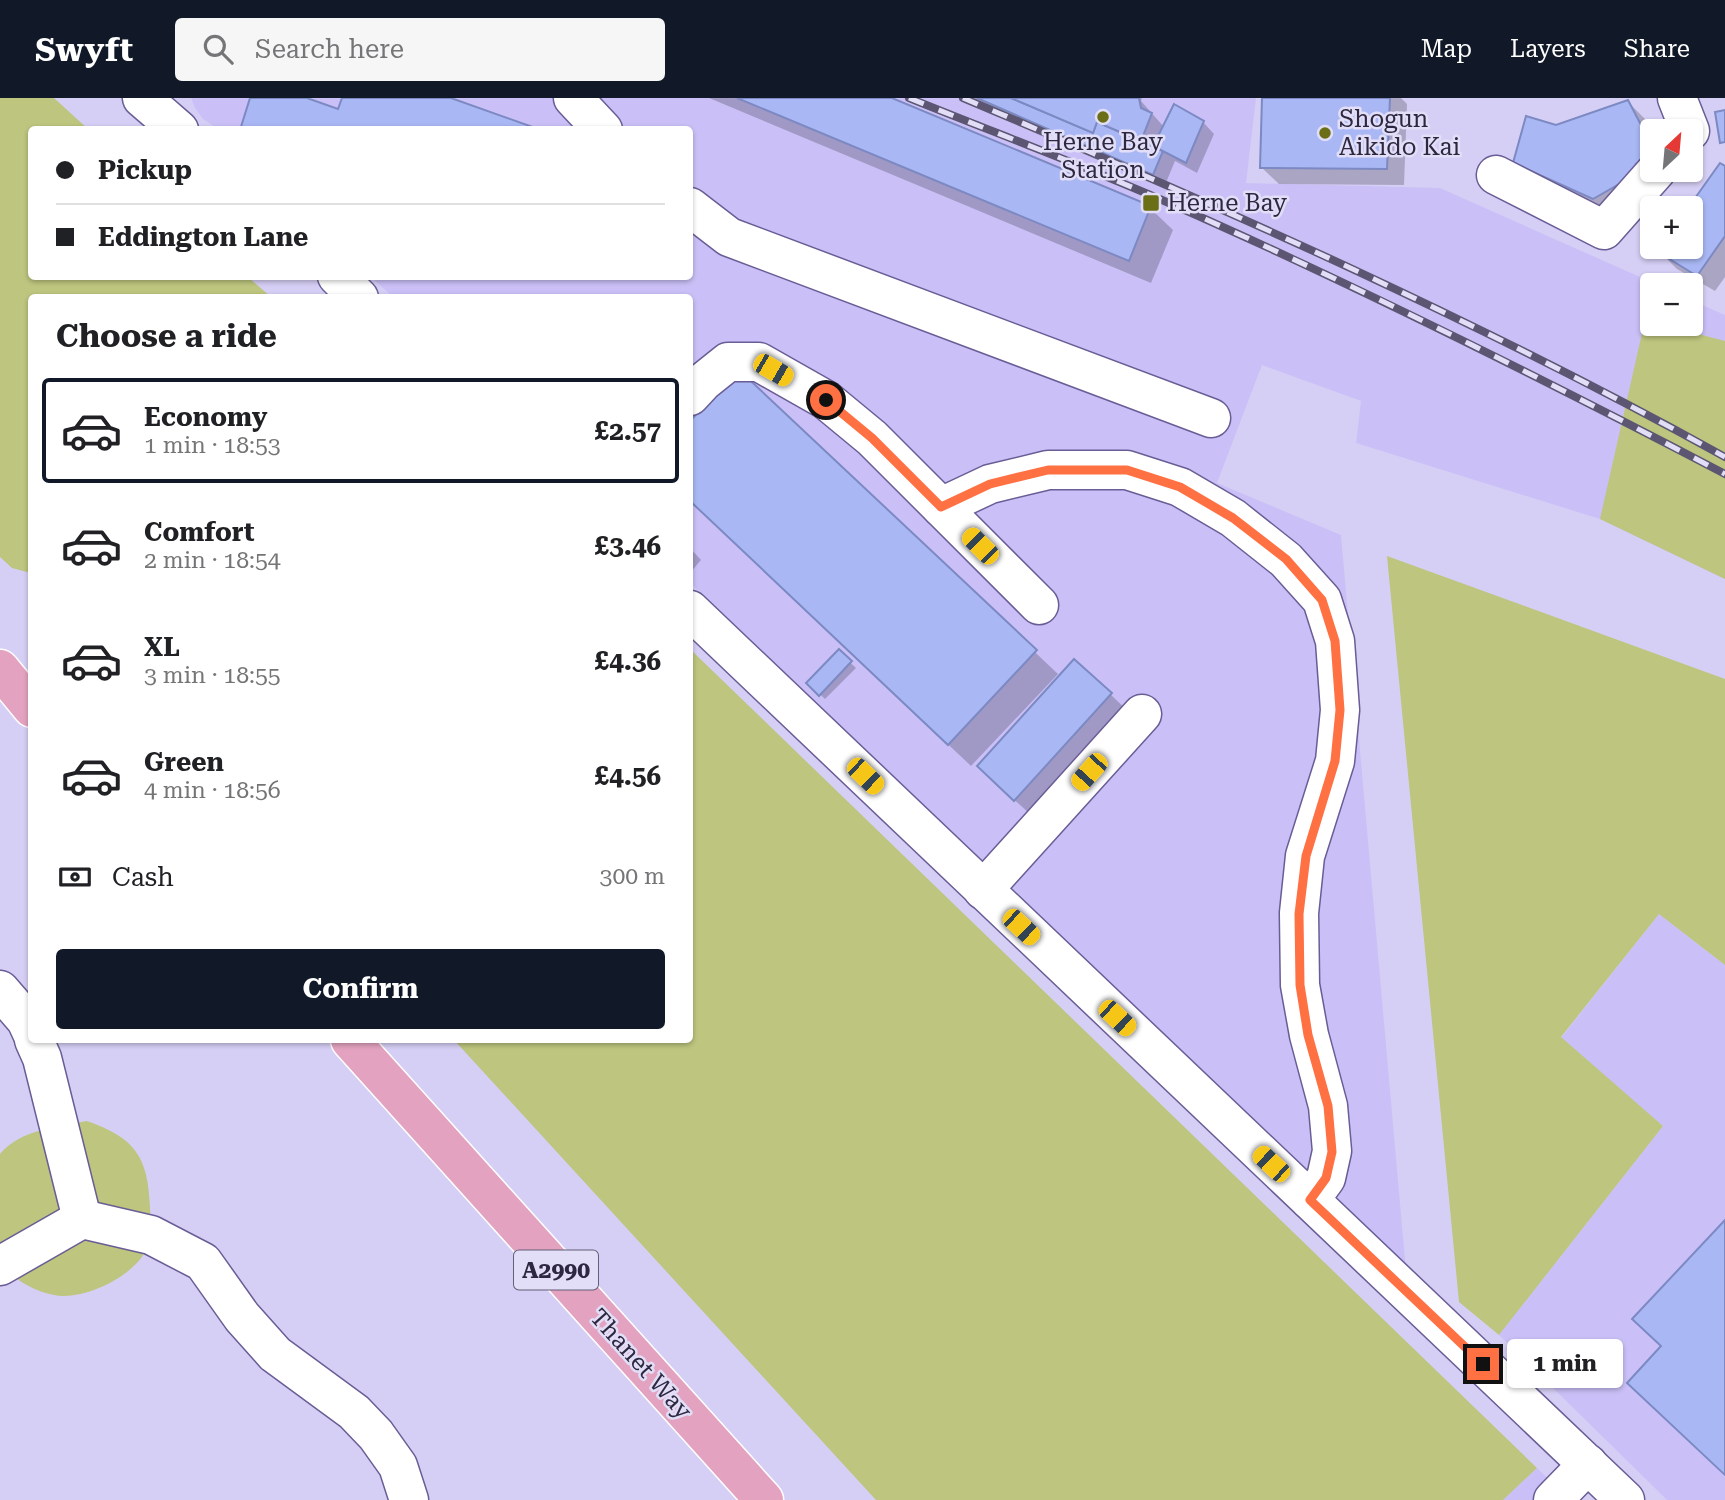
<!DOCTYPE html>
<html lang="en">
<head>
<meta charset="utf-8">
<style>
  :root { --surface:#fff; --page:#f6f6f6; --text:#202124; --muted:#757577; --line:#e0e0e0; --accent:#111827 }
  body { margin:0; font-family:"Roboto Serif",serif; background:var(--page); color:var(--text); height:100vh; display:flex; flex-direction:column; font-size:26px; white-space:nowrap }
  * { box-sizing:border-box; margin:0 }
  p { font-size:23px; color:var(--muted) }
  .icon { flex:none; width:38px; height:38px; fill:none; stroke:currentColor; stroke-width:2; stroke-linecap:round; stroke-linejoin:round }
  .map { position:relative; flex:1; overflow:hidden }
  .sheet { position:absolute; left:28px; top:196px; width:665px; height:749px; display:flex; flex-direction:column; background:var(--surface); border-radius:7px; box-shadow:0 2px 5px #0004 }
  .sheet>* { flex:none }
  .guide { position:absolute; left:28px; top:28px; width:665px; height:154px; border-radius:7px; box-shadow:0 2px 5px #0004; display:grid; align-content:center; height:154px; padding:0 28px; background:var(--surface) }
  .needle { width:46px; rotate:26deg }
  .tools { position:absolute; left:1640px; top:21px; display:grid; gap:14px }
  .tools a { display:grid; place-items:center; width:63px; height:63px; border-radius:7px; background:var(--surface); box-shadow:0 2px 5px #0004; font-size:35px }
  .end { position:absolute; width:32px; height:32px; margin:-16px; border:9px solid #ff7043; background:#111; box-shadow:0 0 0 4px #111 }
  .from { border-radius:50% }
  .bubble { position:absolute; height:49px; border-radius:7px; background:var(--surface); box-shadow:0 2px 5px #0004; font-size:23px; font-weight:700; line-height:49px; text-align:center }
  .car { position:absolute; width:21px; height:42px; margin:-21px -10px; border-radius:9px; box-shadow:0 0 5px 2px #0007; background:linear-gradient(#f5c518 24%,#345 0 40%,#f5c518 0 76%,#345 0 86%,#f5c518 0) }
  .guide b { display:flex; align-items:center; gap:24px; height:66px; font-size:26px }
  .guide b+b { border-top:2px solid var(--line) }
  .guide i { width:18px; height:18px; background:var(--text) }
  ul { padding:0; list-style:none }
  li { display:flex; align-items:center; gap:21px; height:105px; margin:0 14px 10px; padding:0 14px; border:4px solid transparent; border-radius:7px }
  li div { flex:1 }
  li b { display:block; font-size:26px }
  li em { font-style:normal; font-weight:700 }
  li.selected { border-color:var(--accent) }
  li>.icon { width:63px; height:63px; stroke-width:1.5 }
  h2 { padding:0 28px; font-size:32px; line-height:84px }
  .pay { display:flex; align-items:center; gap:18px; height:77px; padding:0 28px; font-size:26px }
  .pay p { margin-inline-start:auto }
  .cta { display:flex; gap:14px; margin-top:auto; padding:14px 28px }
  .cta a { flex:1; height:80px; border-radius:7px; background:var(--accent); color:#fff; font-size:28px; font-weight:700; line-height:80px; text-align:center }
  header { display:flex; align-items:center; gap:42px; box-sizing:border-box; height:98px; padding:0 35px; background:var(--accent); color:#fff }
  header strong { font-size:33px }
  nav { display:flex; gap:38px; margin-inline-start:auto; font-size:24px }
  .search { width:490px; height:63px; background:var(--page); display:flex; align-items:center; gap:18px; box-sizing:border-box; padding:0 24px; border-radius:7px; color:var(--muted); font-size:26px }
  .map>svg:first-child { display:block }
  .built { fill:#cac0f7 }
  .green { fill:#bdc57e }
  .shadow { fill:#0003 }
  .building { fill:#a9b8f4; stroke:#7c89c2; stroke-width:2 }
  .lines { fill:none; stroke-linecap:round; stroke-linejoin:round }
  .minor-casing { stroke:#6a5d95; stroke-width:41 }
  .major-casing { stroke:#fff; stroke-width:41 }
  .minor { stroke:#fff; stroke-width:38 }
  .major { stroke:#e3a3c0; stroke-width:38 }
  .rail-casing { stroke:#5c5672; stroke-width:8 }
  .rail { stroke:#e2def7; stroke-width:5; stroke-dasharray:16; stroke-linecap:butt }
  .route { stroke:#ff7043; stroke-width:9 }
  .poi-dot { fill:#6a6f15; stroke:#e2def7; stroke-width:2.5 }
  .labels { text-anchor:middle; stroke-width:5; stroke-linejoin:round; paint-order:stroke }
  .shield { fill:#e2def7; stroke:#635f77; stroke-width:2 }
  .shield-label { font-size:23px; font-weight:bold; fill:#2d2840 }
  .poi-label { font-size:24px; fill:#2d2840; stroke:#e2def7; text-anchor:start }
  .street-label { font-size:24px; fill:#2d2840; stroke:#e2def7 }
</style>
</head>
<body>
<header>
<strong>Swyft</strong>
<div class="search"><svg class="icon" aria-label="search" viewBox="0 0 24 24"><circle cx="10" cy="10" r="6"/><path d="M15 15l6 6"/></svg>Search here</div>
<nav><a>Map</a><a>Layers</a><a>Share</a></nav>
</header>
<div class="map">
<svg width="1725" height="1402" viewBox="0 0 1725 1402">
  <rect width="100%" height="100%" fill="#d6cff5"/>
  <g class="built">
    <path d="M 191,0 L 1256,0 L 1246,85 L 1440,90 L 1658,187 L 1652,187 L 1652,226 L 1690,226 L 1691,202 L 1725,217 L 1725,481 L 1600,421 L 1356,345 L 1361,303 L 1262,267 L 1217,385 L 1341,437 L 1406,1173 L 690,485 L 690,200 L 393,199 L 371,179 L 690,178 L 690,32 L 218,31 L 203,21 L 195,10 Z"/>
    <path d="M 1659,816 L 1725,867 L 1725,1402 L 1667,1402 L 1499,1237 L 1663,1028 L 1561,940 Z"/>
    <path d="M 1537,1370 L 1570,1402 L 1503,1402 Z"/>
  </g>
  <g class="green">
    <path d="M 0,0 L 54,0 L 88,31 L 32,32 L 32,178 L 248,179 L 271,199 L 32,200 L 31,475 L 12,470 L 0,459 Z"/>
    <path d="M 1645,222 L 1652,224 L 1652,226 L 1660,226 L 1725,243 L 1725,481 L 1600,421 Z"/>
    <path d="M 1387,458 L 1725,581 L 1725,867 L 1659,816 L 1561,939 L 1663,1028 L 1499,1237 L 1459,1204 Z"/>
    <path d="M 690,551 L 1537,1370 L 1503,1402 L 876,1402 L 454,942 L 690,942 Z"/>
    <path d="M 87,1023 C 135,1040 148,1058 150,1110 C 151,1125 152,1138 146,1152 C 133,1179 83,1203 54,1197 C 33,1193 13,1181 0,1164 L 0,1056 C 21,1031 57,1029 87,1023 Z"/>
  </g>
  <g class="shadow">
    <path d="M 709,0 L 887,0 L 1150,110 L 1173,132 L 1151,185 Z"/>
    <path d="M 965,0 L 1142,0 L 1141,3 L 1164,29 L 1203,24 L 1214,36 L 1197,75 L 1175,63 L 1165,87 Z"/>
    <path d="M 1263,0 L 1401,0 L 1407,6 L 1404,87 L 1279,86 L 1261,69 Z"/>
    <path d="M 1628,4 L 1645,21 L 1652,37 L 1652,72 L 1611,117 L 1532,82 L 1515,64 Z"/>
    <path d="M 1725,70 L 1725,179 L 1715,193 L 1677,171 L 1660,154 L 1663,149 L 1690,149 Z"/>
    <path d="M 738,274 L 1058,576 L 971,668 L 690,402 L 690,325 Z"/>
    <path d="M 690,450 L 701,462 L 690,475 Z"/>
    <path d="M 839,554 L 856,570 L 825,601 L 808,585 Z"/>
    <path d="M 1075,563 L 1128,613 L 1032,718 L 996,685 Z"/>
  </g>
  <g class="building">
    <path d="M 250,0 L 307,0 L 338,11 L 342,0 L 451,0 L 541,32 L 240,32 Z"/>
    <path d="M 737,0 L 892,0 L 1151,108 L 1129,163 Z"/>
    <path d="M 977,0 L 1011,0 L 1093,35 L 1097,24 L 1163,53 L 1153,77 Z"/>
    <path d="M 1011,0 L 1139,0 L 1141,10 L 1152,15 L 1141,43 L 1097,24 L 1093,35 Z"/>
    <path d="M 1262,0 L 1390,0 L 1387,71 L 1260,70 Z"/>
    <path d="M 1628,2 L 1652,48 L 1652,60 L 1636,66 L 1640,74 L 1593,101 L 1513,65 L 1526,18 L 1556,27 Z"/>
    <path d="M 1174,6 L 1204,23 L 1186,65 L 1153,48 Z"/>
    <path d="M 1725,12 L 1725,44 L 1720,45 L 1715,14 Z"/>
    <path d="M 1720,65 L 1725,68 L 1725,138 L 1697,178 L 1658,154 L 1661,149 L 1690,149 L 1690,110 L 1688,110 Z"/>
    <path d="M 738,271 L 1037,552 L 948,647 L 690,403 L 690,323 Z"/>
    <path d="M 839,551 L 852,563 L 819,598 L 806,585 Z"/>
    <path d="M 1074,561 L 1112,595 L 1014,703 L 977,668 Z"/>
    <path d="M 1725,1122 L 1725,1377 L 1627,1285 L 1661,1248 L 1632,1221 Z"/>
  </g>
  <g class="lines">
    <g class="minor-casing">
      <g id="minor">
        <path d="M 142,0 L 179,32"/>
        <path d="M 573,0 L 603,32"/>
        <path d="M 1677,0 L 1690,33"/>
        <path d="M 1496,77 L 1604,132 L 1657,72"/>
        <path d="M 690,109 L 729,139 L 1211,320"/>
        <path d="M 337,178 L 359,200"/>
        <path d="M 690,298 L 703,284 L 728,264 L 759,264 L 826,302 L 872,340 L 1039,507"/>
        <path d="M 941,409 L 990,386 L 1048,372 L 1127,372 L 1180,389 L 1233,420 L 1286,462 L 1322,502 L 1335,543 L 1340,612 L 1335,663 L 1305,758 L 1299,815 L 1300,887 L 1309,937 L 1328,1008 L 1332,1053 L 1326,1080 L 1310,1102"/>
        <path d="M 690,512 L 1625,1402"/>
        <path d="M 983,792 L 1142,616"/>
        <path d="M 0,892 L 26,922 L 32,935"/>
        <path d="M 34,942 L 42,960 L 82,1121"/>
        <path d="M 0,1168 L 82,1121 L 151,1137 L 203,1164 L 242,1219 L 275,1256 L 354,1314 L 376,1337 L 398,1368 L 409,1402"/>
        <path d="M 1553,1402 L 1588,1366"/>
      </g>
    </g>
    <g class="major-casing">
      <g id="major">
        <path d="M 0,571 L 32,610"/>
        <path d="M 350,942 L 764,1402"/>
      </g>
    </g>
    <use href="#minor" class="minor"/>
    <use href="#major" class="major"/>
    <g class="rail-casing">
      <g id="rail">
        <path d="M 909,0 C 998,36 1090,70 1178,109 C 1364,191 1545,282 1725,376"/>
        <path d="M 963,0 C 1222,109 1479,223 1725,359"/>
      </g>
    </g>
    <use href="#rail" class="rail"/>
  </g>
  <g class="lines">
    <path class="route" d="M 826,302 L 872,340 L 941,409 L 990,386 L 1048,372 L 1127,372 L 1180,389 L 1233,420 L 1286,461 L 1322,502 L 1335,543 L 1340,612 L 1335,663 L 1306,758 L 1299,816 L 1300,887 L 1308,937 L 1328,1008 L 1332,1054 L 1326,1080 L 1310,1102 L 1483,1266"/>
  </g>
  <g class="poi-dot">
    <circle cx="1103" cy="19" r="7"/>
    <circle cx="1325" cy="35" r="7"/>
    <rect x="1142" y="96" width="18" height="18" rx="3.5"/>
  </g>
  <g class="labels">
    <rect class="shield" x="514" y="1152.5" width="84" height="39" rx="5"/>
    <g class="shield-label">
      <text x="556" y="1180">A2990</text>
    </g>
    <g class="poi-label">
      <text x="1339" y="29">Shogun<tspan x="1339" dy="28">Aikido Kai</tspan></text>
      <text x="1103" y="52" text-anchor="middle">Herne Bay<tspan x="1103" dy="28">Station</tspan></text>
      <text x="1167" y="113">Herne Bay</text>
    </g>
    <g class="street-label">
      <text transform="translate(641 1266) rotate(48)" y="8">Thanet Way</text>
    </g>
  </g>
</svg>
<div class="tools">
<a><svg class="needle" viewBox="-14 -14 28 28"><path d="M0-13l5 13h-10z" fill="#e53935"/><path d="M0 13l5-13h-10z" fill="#757577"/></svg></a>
<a>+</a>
<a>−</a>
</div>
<i class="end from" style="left:826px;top:302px"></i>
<i class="end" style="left:1483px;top:1266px"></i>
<div class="bubble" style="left:1507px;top:1241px;width:116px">1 min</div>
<i class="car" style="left:773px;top:272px;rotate:120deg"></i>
<i class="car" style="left:980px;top:448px;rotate:315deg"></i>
<i class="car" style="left:1089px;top:674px;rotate:222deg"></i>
<i class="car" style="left:865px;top:678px;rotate:134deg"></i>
<i class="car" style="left:1021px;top:829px;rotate:133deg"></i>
<i class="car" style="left:1117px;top:920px;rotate:133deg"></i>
<i class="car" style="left:1271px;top:1066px;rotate:313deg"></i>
<div class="guide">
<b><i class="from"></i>Pickup</b>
<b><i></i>Eddington Lane</b>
</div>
<section class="sheet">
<h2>Choose a ride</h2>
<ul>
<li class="selected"><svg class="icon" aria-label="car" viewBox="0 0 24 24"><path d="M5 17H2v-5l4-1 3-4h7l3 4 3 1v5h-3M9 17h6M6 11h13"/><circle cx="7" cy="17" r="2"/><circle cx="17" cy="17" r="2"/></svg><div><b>Economy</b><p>1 min · 18:53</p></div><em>£2.57</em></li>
<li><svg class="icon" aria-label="car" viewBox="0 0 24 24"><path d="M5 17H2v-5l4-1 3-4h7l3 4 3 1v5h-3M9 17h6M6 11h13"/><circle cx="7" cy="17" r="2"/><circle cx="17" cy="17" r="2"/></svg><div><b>Comfort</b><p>2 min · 18:54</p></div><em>£3.46</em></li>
<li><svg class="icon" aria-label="car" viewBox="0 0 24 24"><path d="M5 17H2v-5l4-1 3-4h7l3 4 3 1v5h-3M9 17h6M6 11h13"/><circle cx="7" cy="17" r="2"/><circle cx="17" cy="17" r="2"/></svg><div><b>XL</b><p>3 min · 18:55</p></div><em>£4.36</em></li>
<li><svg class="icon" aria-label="car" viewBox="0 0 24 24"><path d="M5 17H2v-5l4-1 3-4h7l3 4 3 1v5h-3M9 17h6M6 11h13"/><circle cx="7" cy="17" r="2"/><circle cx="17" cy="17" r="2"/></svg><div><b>Green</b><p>4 min · 18:56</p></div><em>£4.56</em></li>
</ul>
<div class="pay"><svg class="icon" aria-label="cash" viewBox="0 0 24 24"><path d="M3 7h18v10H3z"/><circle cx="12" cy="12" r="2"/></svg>Cash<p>300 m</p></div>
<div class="cta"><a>Confirm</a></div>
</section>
</div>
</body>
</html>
